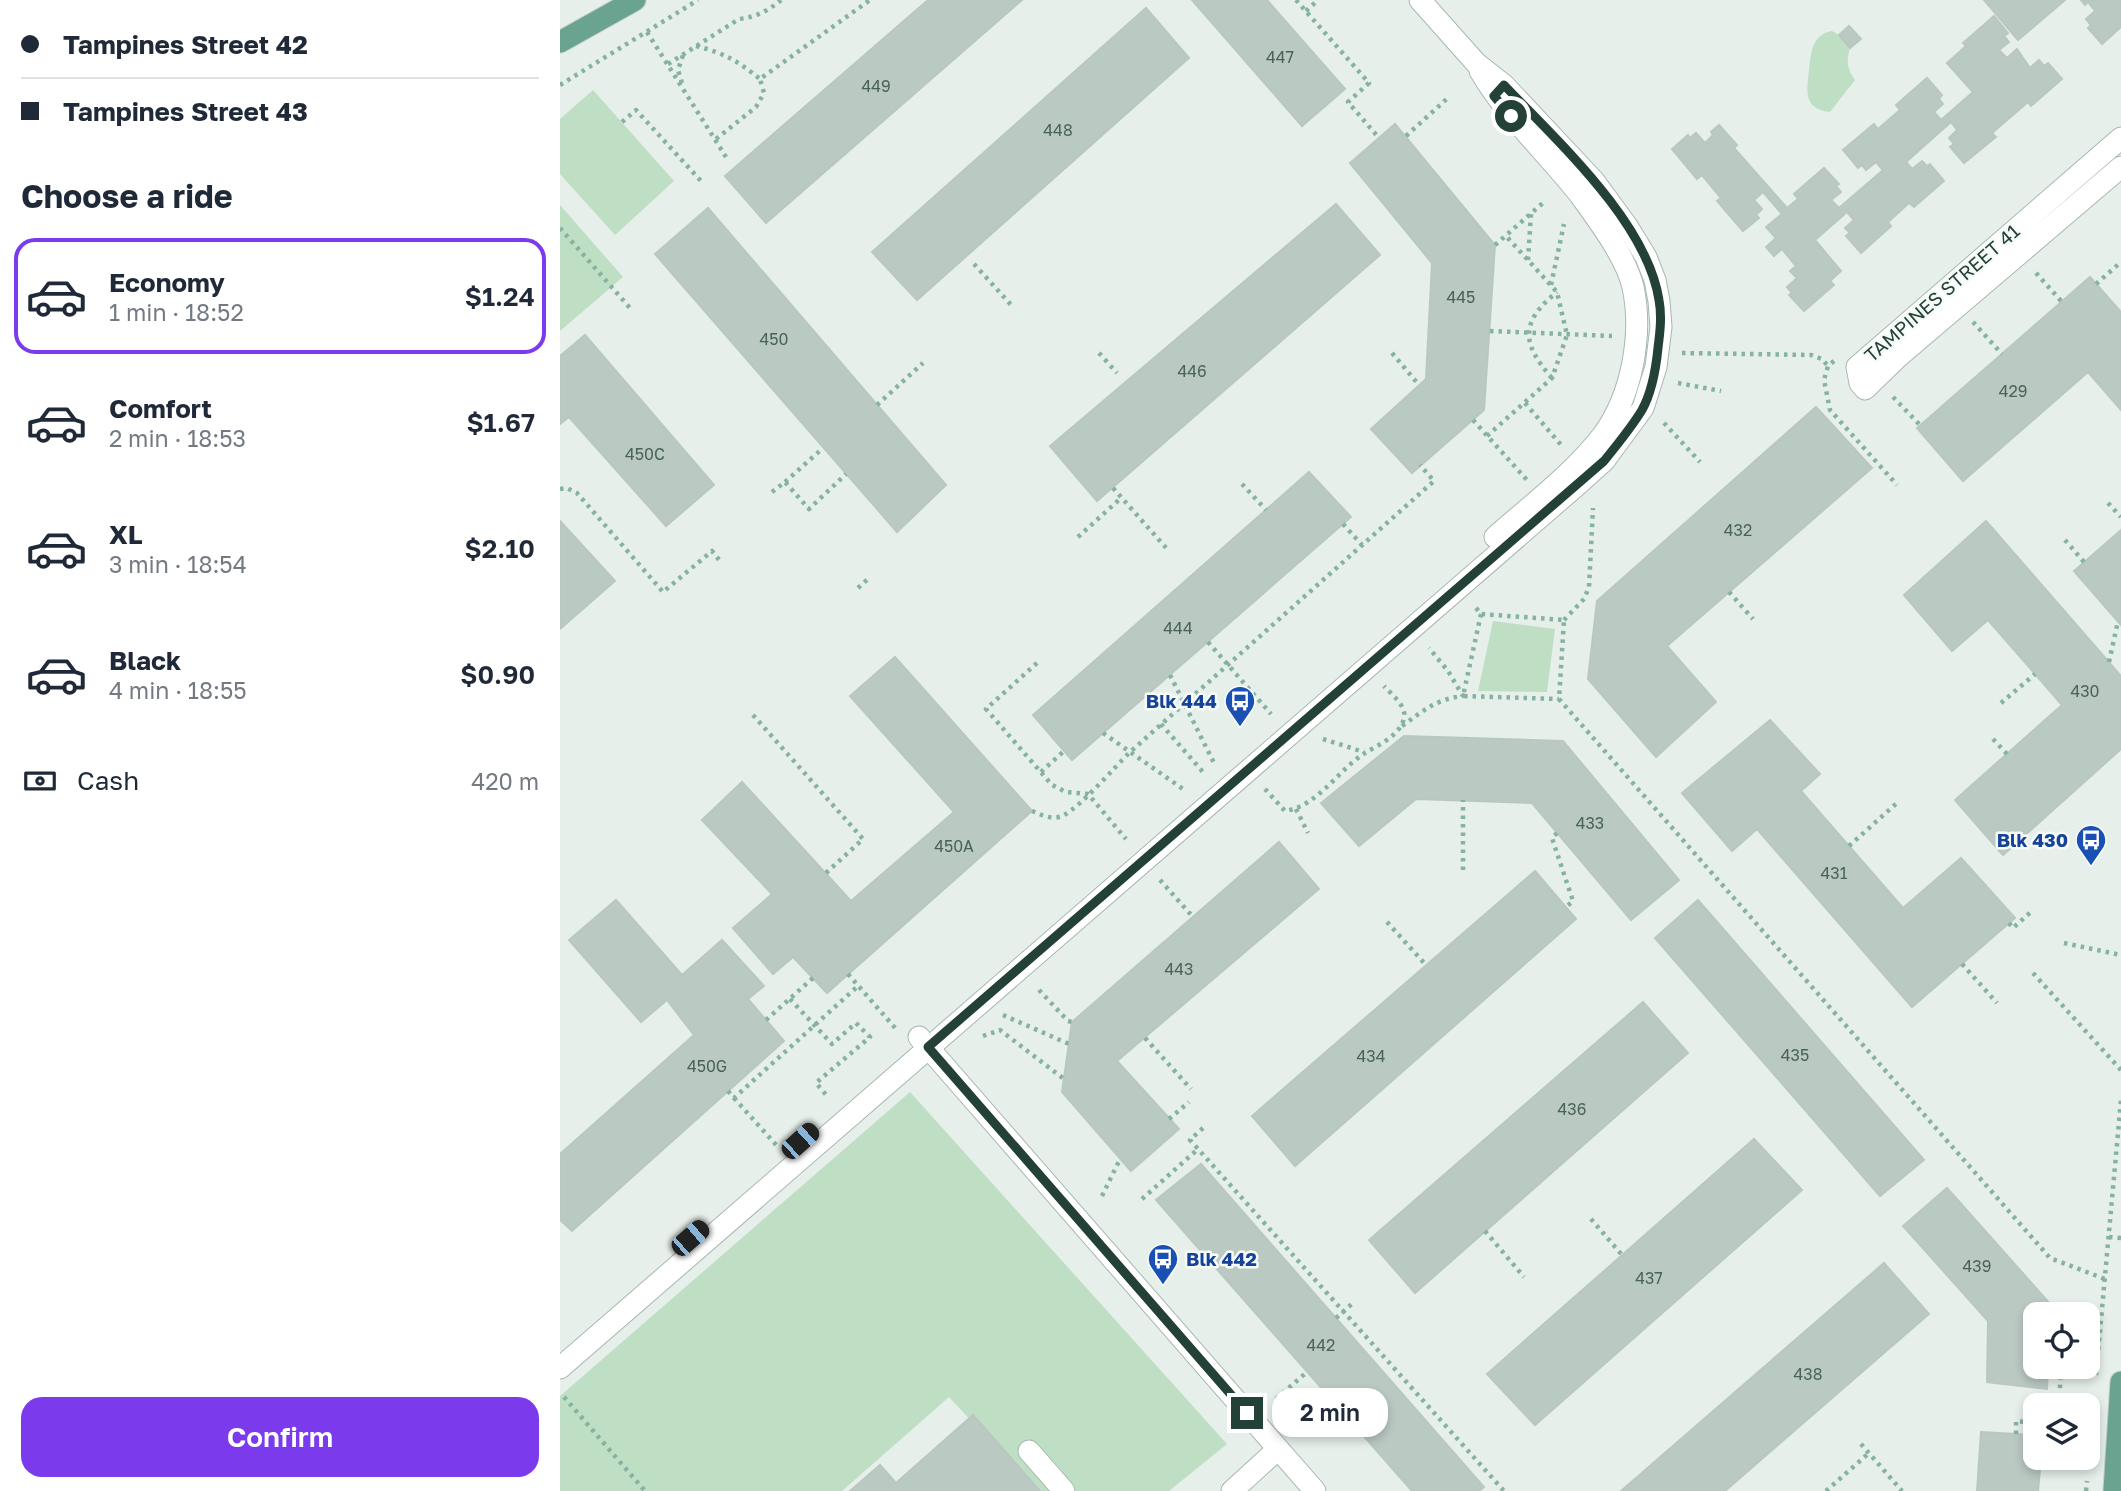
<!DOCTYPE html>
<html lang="en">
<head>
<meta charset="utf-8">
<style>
  :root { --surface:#fff; --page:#f6f6f7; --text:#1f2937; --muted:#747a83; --line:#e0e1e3; --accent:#7c3aed }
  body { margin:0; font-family:"Golos Text",sans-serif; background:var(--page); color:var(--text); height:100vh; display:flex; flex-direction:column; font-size:26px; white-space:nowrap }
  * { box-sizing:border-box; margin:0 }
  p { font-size:23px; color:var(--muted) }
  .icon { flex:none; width:38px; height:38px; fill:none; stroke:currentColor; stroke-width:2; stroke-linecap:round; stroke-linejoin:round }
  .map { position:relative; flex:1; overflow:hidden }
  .panel { display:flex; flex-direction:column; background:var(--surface); width:560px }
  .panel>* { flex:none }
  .guide { display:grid; align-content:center; height:154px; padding:0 21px; background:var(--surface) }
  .controls { position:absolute; left:1463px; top:1302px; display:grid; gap:14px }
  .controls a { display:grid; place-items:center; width:77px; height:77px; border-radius:14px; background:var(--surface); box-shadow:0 4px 10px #0003; font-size:35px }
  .end { position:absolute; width:32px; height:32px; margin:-16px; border:9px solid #244137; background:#fff; box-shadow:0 0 0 4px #fff }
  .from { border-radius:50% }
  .bubble { position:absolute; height:49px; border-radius:21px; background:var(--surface); box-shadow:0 4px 10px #0003; font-size:23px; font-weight:600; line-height:49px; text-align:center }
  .car { position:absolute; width:21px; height:42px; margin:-21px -10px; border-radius:9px; box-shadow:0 0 5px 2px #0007; background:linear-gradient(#222 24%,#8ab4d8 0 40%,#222 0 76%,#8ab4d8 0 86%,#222 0) }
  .guide b { display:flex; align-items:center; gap:24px; height:66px; font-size:26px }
  .guide b+b { border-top:2px solid var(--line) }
  .guide i { width:18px; height:18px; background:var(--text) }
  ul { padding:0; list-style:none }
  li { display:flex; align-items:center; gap:21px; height:116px; margin:0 14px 10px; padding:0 7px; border:4px solid transparent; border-radius:21px }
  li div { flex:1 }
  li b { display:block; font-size:26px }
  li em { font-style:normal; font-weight:600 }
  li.active { border-color:var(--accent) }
  li>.icon { width:63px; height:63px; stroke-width:1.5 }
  h2 { padding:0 21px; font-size:32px; line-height:84px }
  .pay { display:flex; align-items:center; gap:18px; height:77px; padding:0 21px; font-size:26px }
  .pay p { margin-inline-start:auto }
  .cta { display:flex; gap:14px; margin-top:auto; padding:14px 21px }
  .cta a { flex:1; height:80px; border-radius:21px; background:var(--accent); color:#fff; font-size:28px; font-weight:600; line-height:80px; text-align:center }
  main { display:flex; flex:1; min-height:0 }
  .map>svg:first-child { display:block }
  .green { fill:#bfdfc5 }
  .building { fill:#bbc9c3; stroke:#b8c8c0; stroke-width:2 }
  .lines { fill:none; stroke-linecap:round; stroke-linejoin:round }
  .minor-casing { stroke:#a8b7b1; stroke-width:23 }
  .major-casing { stroke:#c2cac7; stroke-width:23 }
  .path { stroke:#86b2a1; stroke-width:4.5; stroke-dasharray:3.5 5; stroke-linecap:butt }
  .minor { stroke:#fff; stroke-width:21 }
  .major { stroke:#6aa491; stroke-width:21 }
  .route { stroke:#244137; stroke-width:9 }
  .labels { text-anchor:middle; stroke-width:5; stroke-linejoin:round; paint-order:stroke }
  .number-label { font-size:16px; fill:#4a635a }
  .street-label { font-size:19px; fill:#244137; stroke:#f6fbf8 }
  .transit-label { font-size:19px; font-weight:bold; fill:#164399; stroke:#f6fbf8; text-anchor:end }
</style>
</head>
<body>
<main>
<section class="panel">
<div class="guide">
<b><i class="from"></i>Tampines Street 42</b>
<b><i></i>Tampines Street 43</b>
</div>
<h2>Choose a ride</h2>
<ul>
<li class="active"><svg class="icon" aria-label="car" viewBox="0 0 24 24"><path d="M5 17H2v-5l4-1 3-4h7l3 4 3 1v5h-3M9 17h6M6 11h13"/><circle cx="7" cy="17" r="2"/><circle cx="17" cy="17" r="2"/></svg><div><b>Economy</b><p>1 min · 18:52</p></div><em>$1.24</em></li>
<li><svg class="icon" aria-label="car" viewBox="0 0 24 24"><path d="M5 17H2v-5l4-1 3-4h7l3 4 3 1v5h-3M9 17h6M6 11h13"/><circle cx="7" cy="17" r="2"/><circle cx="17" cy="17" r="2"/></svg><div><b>Comfort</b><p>2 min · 18:53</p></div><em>$1.67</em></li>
<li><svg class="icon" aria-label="car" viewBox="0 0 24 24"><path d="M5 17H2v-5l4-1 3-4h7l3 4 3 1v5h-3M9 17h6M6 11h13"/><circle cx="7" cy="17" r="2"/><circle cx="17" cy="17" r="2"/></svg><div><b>XL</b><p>3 min · 18:54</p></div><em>$2.10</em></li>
<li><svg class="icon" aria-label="car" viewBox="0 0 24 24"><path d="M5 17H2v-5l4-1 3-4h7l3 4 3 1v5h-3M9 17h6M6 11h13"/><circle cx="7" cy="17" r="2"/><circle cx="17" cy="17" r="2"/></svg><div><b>Black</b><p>4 min · 18:55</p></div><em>$0.90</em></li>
</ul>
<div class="pay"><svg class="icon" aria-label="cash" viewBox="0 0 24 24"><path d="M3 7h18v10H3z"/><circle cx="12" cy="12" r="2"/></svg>Cash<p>420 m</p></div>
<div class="cta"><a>Confirm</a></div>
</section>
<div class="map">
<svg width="1561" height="1491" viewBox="0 0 1561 1491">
  <rect width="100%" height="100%" fill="#e6efea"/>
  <g class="green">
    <path d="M 1272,31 L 1279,35 L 1290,48 C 1286,61 1287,69 1295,80 L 1270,112 C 1242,109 1247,89 1249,70 C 1251,53 1252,34 1272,31 Z"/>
    <path d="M 33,90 L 114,181 L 55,235 L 0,174 L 0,119 Z"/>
    <path d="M 0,205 L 63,277 L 0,331 Z"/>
    <path d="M 933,621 L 995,629 L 987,692 L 918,691 Z"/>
    <path d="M 350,1092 L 667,1444 L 609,1491 L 476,1491 L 389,1397 L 282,1491 L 0,1491 L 0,1396 Z"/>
  </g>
  <g class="building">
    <path d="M 368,0 L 462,0 L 206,223 L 165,176 Z"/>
    <path d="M 632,0 L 707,0 L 785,89 L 742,126 Z"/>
    <path d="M 1424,0 L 1505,0 L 1458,40 Z"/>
    <path d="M 1521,0 L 1561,0 L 1561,27 L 1542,44 L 1528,28 L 1531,25 L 1526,19 L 1535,11 L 1528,2 L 1525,5 Z"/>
    <path d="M 586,8 L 629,58 L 357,300 L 312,252 Z"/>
    <path d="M 1434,16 L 1448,33 L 1444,36 L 1449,42 L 1439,50 L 1447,58 L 1457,49 L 1470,68 L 1479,60 L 1484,66 L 1488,63 L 1502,79 L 1471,106 L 1468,102 L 1432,133 L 1436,137 L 1404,163 L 1390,147 L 1394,144 L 1389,138 L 1397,130 L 1391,122 L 1346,162 L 1352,169 L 1362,161 L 1367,166 L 1370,164 L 1384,181 L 1354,207 L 1349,203 L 1328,222 L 1331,226 L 1301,253 L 1286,236 L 1290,233 L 1285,228 L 1294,220 L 1287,212 L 1255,240 L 1281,271 L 1270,281 L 1274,285 L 1244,311 L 1229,295 L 1232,293 L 1227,287 L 1237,278 L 1230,271 L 1236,266 L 1222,249 L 1214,256 L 1206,247 L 1216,238 L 1206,227 L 1222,214 L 1203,192 L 1194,200 L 1202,209 L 1196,215 L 1199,218 L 1183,231 L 1157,201 L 1161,198 L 1142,175 L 1137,179 L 1112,149 L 1128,135 L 1130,138 L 1136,133 L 1145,143 L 1153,135 L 1151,132 L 1159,125 L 1177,145 L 1174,148 L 1227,208 L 1238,199 L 1234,194 L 1264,168 L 1279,184 L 1276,186 L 1281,192 L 1271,200 L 1279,208 L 1323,170 L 1316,162 L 1306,170 L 1302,165 L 1298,168 L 1283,150 L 1314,124 L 1318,129 L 1340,110 L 1336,105 L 1367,78 L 1382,95 L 1379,99 L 1383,104 L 1374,112 L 1381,120 L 1413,92 L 1387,63 L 1406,46 L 1403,43 Z"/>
    <path d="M 1289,26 L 1301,39 L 1290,48 L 1279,35 Z"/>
    <path d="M 835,124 L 935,245 L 924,410 L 852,473 L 811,429 L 866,379 L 872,263 L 790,163 Z"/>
    <path d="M 776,204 L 820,255 L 537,501 L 490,446 Z"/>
    <path d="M 148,208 L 386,485 L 337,532 L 95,254 Z"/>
    <path d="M 1530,277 L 1561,312 L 1561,410 L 1528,372 L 1403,481 L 1357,428 Z"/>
    <path d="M 25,335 L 154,485 L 106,526 L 9,417 L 0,424 L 0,356 Z"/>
    <path d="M 1256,407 L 1312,468 L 1107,646 L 1156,702 L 1096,757 L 1028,679 L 1037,601 Z"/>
    <path d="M 749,472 L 791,517 L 512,760 L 473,715 Z"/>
    <path d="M 0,521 L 55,581 L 0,629 Z"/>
    <path d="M 1426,521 L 1561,676 L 1561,749 L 1443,855 L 1395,800 L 1502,705 L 1428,620 L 1392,651 L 1344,595 Z"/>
    <path d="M 1561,530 L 1561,625 L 1514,571 Z"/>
    <path d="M 335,657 L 472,811 L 267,993 L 233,957 L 213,974 L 173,928 L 212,894 L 142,820 L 182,782 L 291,901 L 394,812 L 290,696 Z"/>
    <path d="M 1210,720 L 1260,774 L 1241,791 L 1343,908 L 1401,858 L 1455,918 L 1352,1007 L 1197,829 L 1172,851 L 1122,793 Z"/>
    <path d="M 844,736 L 1003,741 L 1119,880 L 1071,920 L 972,803 L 856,799 L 799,846 L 761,803 Z"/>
    <path d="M 719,842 L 759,889 L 557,1061 L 619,1129 L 571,1171 L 502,1092 L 512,1022 Z"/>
    <path d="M 975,871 L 1016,919 L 735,1166 L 692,1116 Z"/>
    <path d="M 56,900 L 122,975 L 162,940 L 204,986 L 188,999 L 224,1041 L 12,1231 L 0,1220 L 0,1154 L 134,1035 L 107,1000 L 81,1022 L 9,940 Z"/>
    <path d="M 1138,900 L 1364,1160 L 1320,1196 L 1095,938 Z"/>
    <path d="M 1083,1002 L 1128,1053 L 855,1293 L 809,1240 Z"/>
    <path d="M 1194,1139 L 1242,1190 L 975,1425 L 927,1374 Z"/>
    <path d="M 641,1164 L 924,1487 L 919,1491 L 852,1491 L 596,1200 Z"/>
    <path d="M 1387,1188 L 1492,1306 L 1491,1314 L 1475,1314 L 1475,1367 L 1488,1367 L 1487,1389 L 1427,1382 L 1428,1321 L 1343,1226 Z"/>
    <path d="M 1324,1263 L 1369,1314 L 1165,1491 L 1061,1491 Z"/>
    <path d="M 413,1415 L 480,1491 L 290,1491 L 320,1465 L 336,1483 Z"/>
    <path d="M 1421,1432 L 1475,1435 L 1475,1458 L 1481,1458 L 1478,1491 L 1417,1491 Z"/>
  </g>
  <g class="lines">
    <g class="minor-casing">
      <g id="minor">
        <path d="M 920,71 C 947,117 987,153 1020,195 C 1038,220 1066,257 1073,287 C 1083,335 1072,395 1043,435 C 1013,474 971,505 935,537"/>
        <path d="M 1561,138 L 1297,367 L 1300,383 L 1305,389 L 1338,357 L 1561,167"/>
        <path d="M 359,1037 L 755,1491"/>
        <path d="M 0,1368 L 1016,486 L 1044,461 L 1083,408 L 1096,367 L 1101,327 L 1099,301 L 1095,280 L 1086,257 L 1067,226 L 1034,181 L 944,85 L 916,63 L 860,0"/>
        <path d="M 469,1451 L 504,1491"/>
        <path d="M 672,1491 L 718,1449"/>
      </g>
    </g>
    <g class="major-casing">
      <g id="major">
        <path d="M 0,42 L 75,0"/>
        <path d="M 1554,1491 L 1561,1382"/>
      </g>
    </g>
    <g class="path">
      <path d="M 736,0 L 809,83 L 788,102 L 819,138"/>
      <path d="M 746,11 L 758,0"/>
      <path d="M 87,32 L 166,157"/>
      <path d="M 136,46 C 164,53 178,61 200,79"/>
      <path d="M 108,64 L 179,19 C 196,17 208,11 221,0"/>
      <path d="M 122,83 L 118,70 L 123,55"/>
      <path d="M 0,85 L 138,0"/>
      <path d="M 62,122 L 76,110 L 141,181"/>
      <path d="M 846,136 L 890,96"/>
      <path d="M 156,139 L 196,107 L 204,93 L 200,79 L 310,0"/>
      <path d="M 0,228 L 70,308"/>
      <path d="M 935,245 L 984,202"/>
      <path d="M 968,260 L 971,214"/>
      <path d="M 414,264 L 453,307"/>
      <path d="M 1476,273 L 1502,302"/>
      <path d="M 1536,284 L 1561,262"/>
      <path d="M 991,285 L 1004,224"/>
      <path d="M 1413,322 L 1442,354"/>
      <path d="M 930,331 L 1052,336"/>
      <path d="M 539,353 L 557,373"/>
      <path d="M 832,353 L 859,385"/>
      <path d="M 1122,353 L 1251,355 L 1262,359 L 1268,366"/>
      <path d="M 1274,361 L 1268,366 L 1264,380 L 1270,410 L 1337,485"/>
      <path d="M 992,378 C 961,343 960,322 997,292"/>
      <path d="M 1118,383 L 1161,391"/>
      <path d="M 1333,397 L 1360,425"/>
      <path d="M 965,403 L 1002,446"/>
      <path d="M 317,405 L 363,363"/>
      <path d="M 913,420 L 967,480"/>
      <path d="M 1104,423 L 1140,462"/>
      <path d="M 927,436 L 992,378 L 1007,335 L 997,292 L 946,236"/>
      <path d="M 225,482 L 263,448"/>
      <path d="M 682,484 L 706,510"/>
      <path d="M 553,488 L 608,550"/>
      <path d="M 0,489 L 7,488 L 17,493 L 103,592 L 152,551 L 160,561"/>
      <path d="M 212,492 L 225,482 L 249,509 L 286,474"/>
      <path d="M 1548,503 L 1561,517"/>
      <path d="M 783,524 L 802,545"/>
      <path d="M 518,537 L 561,498"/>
      <path d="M 1505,540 L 1524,562"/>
      <path d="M 298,588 L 309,578"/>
      <path d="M 1169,592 L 1193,619"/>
      <path d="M 916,608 L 921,614 L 1004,620 L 999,699 L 1490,1258 L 1545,1279"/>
      <path d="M 921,614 L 903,696 L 999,699"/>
      <path d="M 1004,620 L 1024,599 L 1029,587 L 1033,508"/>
      <path d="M 648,642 L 711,714"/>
      <path d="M 1549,662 L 1558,621"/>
      <path d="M 477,663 L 426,709 L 492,785 L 506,792 L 528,794 L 566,839"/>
      <path d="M 610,675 L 654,763"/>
      <path d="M 1441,703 L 1475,674"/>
      <path d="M 193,715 L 303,839 L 266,873"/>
      <path d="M 601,724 L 643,772"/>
      <path d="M 842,726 C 863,711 876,699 903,696 L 888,671 L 869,648"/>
      <path d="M 543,733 L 623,789"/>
      <path d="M 763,739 L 804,752"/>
      <path d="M 1433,739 L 1447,754"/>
      <path d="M 481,772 L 504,751"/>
      <path d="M 705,789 L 725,811 C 758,806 778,770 805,753 C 818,745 840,736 844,718 C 847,706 831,694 824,686"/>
      <path d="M 736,809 L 748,833"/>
      <path d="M 472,811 C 482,815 493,821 504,815 C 521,806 554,768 569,753 L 874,481 L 860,465"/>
      <path d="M 997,833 L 992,838 L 1013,901 L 1006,907"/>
      <path d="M 1289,846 L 1338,802"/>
      <path d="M 903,870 L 903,800"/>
      <path d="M 600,880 L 633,917"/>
      <path d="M 827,922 L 866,965"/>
      <path d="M 1449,923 L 1453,928 L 1473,910"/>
      <path d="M 1504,943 L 1561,955"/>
      <path d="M 1402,964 L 1437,1003"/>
      <path d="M 1473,973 L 1561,1070"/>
      <path d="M 288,974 L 336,1029"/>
      <path d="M 479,990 L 508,1021 L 512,1022"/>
      <path d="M 230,999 L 272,1044 L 296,1023 L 310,1037 L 256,1083 L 268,1097"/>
      <path d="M 443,1015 L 509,1044"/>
      <path d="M 206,1020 L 253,978"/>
      <path d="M 423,1036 L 440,1030 L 504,1079"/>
      <path d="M 585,1038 L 631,1089"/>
      <path d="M 168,1091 L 174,1098 L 298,986"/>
      <path d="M 174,1098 L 218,1147"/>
      <path d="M 609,1119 L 629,1102"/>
      <path d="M 643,1128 L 630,1140 L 944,1491"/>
      <path d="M 542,1196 L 560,1159"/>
      <path d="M 582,1199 L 638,1149"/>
      <path d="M 1031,1219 L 1062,1255"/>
      <path d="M 925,1231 L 964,1277"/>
      <path d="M 1549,1237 L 1561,1238"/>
      <path d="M 776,1318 L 794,1302"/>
      <path d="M 1536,1375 L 1561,1100"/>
      <path d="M 4,1397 L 85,1491"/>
      <path d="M 716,1399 L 747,1372"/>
      <path d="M 1499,1405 L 1501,1367"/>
      <path d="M 1456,1434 L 1456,1421 L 1475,1423"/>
      <path d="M 1301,1444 L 1342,1491"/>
      <path d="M 1266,1491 L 1309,1453"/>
      <path d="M 1526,1491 L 1527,1481"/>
    </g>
    <use href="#minor" class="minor"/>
    <use href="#major" class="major"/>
  </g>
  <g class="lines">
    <path class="route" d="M 687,1413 L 368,1047 L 1044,461 C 1057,445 1071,428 1082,410 C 1092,392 1096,368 1098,348 C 1100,332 1102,316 1099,300 C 1087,222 997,141 944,85 L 934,96 L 951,116"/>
  </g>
  <defs>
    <g id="bus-pin" transform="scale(1.575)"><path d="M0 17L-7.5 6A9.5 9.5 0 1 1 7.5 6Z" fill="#1a4fb4" stroke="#f6fbf8"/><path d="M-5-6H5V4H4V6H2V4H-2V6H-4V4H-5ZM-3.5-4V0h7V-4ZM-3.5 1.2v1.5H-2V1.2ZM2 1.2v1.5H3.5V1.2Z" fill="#fff"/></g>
  </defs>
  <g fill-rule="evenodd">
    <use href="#bus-pin" x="680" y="701"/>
    <use href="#bus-pin" x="1531" y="840"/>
    <use href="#bus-pin" x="603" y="1259"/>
  </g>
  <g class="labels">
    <g class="number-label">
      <text x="720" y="63">447</text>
      <text x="316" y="92">449</text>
      <text x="498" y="136">448</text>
      <text x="901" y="303">445</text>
      <text x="214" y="345">450</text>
      <text x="632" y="377">446</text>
      <text x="1453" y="397">429</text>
      <text x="85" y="460">450C</text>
      <text x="1178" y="536">432</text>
      <text x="618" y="634">444</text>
      <text x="1525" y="697">430</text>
      <text x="1030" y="829">433</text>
      <text x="394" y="852">450A</text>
      <text x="1274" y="879">431</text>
      <text x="619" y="975">443</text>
      <text x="1235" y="1061">435</text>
      <text x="811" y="1062">434</text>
      <text x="147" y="1072">450G</text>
      <text x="1012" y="1115">436</text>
      <text x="1417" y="1272">439</text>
      <text x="1089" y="1284">437</text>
      <text x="761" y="1351">442</text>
      <text x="1248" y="1380">438</text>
    </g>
    <g class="street-label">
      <text transform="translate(1382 293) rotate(-41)" y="7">TAMPINES STREET 41</text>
    </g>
    <g class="transit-label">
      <text x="657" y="708">Blk 444</text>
      <text x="1508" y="847">Blk 430</text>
      <text x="626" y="1266" text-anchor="start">Blk 442</text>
    </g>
  </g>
</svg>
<div class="controls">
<a><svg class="icon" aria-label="locate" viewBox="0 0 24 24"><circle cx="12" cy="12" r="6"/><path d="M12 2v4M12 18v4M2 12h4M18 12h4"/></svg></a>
<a><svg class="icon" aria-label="layers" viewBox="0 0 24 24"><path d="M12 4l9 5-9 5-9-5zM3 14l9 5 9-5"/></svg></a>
</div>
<i class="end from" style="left:951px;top:116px"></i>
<i class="end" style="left:687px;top:1413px"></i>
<div class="bubble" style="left:712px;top:1388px;width:116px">2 min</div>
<i class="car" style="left:240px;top:1141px;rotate:48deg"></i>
<i class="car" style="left:130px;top:1238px;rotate:49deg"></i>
</div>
</main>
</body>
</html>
